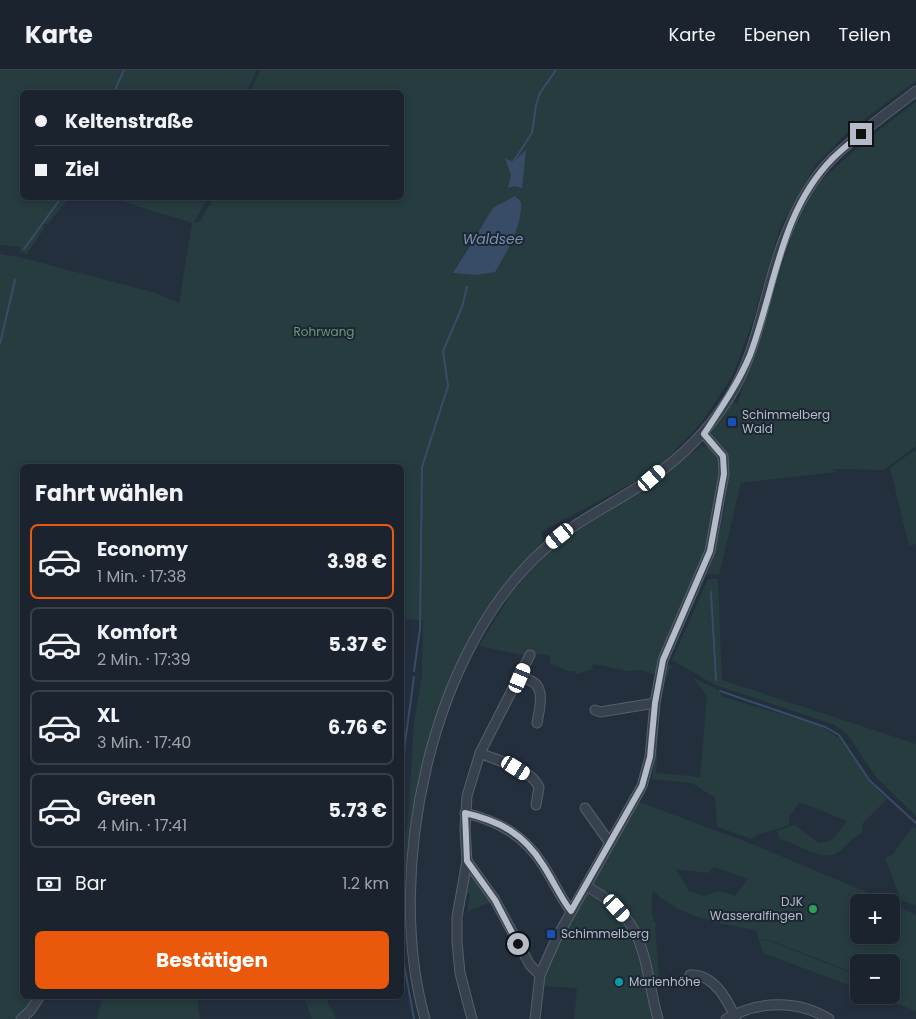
<!DOCTYPE html>
<html lang="de">
<head>
<meta charset="utf-8">
<style>
  :root { --surface:#1b232e; --page:#242b36; --text:#f1f3f6; --muted:#a0a4aa; --line:#39404a; --accent:#ea580c }
  body { margin:0; font-family:Poppins,sans-serif; background:var(--page); color:var(--text); height:100vh; display:flex; flex-direction:column; font-size:19px; white-space:nowrap }
  * { box-sizing:border-box; margin:0 }
  p { font-size:16px; color:var(--muted) }
  .icon { flex:none; width:28px; height:28px; fill:none; stroke:currentColor; stroke-width:2; stroke-linecap:round; stroke-linejoin:round }
  .map { position:relative; flex:1; overflow:hidden }
  .details { position:absolute; left:20px; top:394px; width:384px; height:535px; display:flex; flex-direction:column; background:var(--surface); border-radius:8px; box-shadow:0 2px 8px #0003,0 0 0 1px var(--line) }
  .details>* { flex:none }
  .top-card { position:absolute; left:20px; top:20px; width:384px; height:110px; border-radius:8px; box-shadow:0 2px 8px #0003,0 0 0 1px var(--line); display:grid; align-content:center; height:110px; padding:0 15px; background:var(--surface) }
  .buttons { position:absolute; left:850px; top:824px; display:grid; gap:10px }
  .buttons a { display:grid; place-items:center; width:50px; height:50px; border-radius:8px; background:var(--surface); box-shadow:0 2px 8px #0003,0 0 0 1px var(--line); font-size:25px }
  .end { position:absolute; width:22px; height:22px; margin:-11px; border:6px solid #b4bcc9; background:#111; box-shadow:0 0 0 2px #111 }
  .from { border-radius:50% }
  .car { position:absolute; width:15px; height:30px; margin:-15px -8px; border-radius:6px; box-shadow:0 0 4px 1px #0007; background:linear-gradient(#fff 24%,#345 0 40%,#fff 0 76%,#345 0 86%,#fff 0) }
  .top-card b { display:flex; align-items:center; gap:18px; height:48px; font-size:19px }
  .top-card b+b { border-top:1px solid var(--line) }
  .top-card i { width:12px; height:12px; background:var(--text) }
  ul { padding:0; list-style:none }
  li { display:flex; align-items:center; gap:15px; height:75px; margin:0 10px 8px; padding:0 5px; border:2px solid var(--line); border-radius:8px }
  li div { flex:1 }
  li b { display:block; font-size:19px }
  li em { font-style:normal; font-weight:700 }
  li.active { border-color:var(--accent) }
  li>.icon { width:45px; height:45px; stroke-width:1.5 }
  h2 { padding:0 15px; font-size:22px; line-height:60px }
  .pay { display:flex; align-items:center; gap:12px; height:55px; padding:0 15px; font-size:19px }
  .pay p { margin-inline-start:auto }
  .button { display:flex; gap:10px; margin-top:auto; padding:10px 15px }
  .button a { flex:1; height:58px; border-radius:8px; background:var(--accent); color:#fff; font-size:20px; font-weight:700; line-height:58px; text-align:center }
  header { display:flex; align-items:center; gap:30px; box-sizing:border-box; height:70px; padding:0 25px; background:var(--surface); border-bottom:1px solid var(--line) }
  header strong { font-size:24px }
  nav { display:flex; gap:28px; margin-inline-start:auto; font-size:18px }
  .map>svg:first-child { display:block }
  .green { fill:#263c3f; fill-rule:evenodd }
  .water { fill:#394c67 }
  .lines { fill:none; stroke-linecap:round; stroke-linejoin:round }
  .stream { stroke:#394c67; stroke-width:2 }
  .minor-casing { stroke:#565f6c; stroke-width:11 }
  .minor { stroke:#38414e; stroke-width:9 }
  .route { stroke:#b4bcc9; stroke-width:6 }
  .transit-dot { fill:#1a4fb4; stroke:#1d2633; stroke-width:2 }
  .leisure-dot { fill:#2e9e5b; stroke:#1d2633; stroke-width:2 }
  .culture-dot { fill:#0f9aa8; stroke:#1d2633; stroke-width:2 }
  .labels { text-anchor:middle; stroke-width:4; stroke-linejoin:round; paint-order:stroke }
  .park-label { font-size:12px; fill:#6b9a76; stroke:#1d2633 }
  .poi-label { font-size:12px; fill:#b4bcc9; stroke:#1d2633; text-anchor:start }
  .water-label { font-size:14px; font-style:italic; fill:#7c92b1; stroke:#1d2633 }
</style>
</head>
<body>
<header>
<strong>Karte</strong>
<nav><a>Karte</a><a>Ebenen</a><a>Teilen</a></nav>
</header>
<div class="map">
<svg width="916" height="949" viewBox="0 0 916 949">
  <rect width="100%" height="100%" fill="#242f3e"/>
  <g class="green">
    <path d="M 0,0 L 257,0 L 246,22 L 22,22 L 22,128 L 69,128 L 47,155 L 41,154 L 45,157 L 27,184 L 19,182 L 21,177 L 0,175 Z"/>
    <path d="M 260,0 L 916,0 L 916,11 L 851,59 L 816,94 L 779,160 L 754,248 L 733,305 L 702,352 L 657,400 L 541,462 L 544,474 L 509,512 L 446,624 L 427,679 L 415,730 L 407,801 L 404,803 L 401,802 L 401,785 L 408,749 L 414,653 L 422,605 L 423,550 L 401,549 L 401,396 L 22,396 L 22,926 L 45,926 C 28,947 27,949 0,949 L 0,184 L 19,187 L 156,223 L 179,233 L 192,153 L 111,128 L 208,128 L 193,153 L 200,151 L 213,128 L 401,128 L 401,22 L 250,22 ZM 518,155 L 502,192 L 475,205 L 453,203 L 477,161 Z"/>
    <path d="M 916,32 L 916,376 L 884,400 L 830,399 L 836,402 L 741,413 L 719,505 L 707,504 C 716,479 735,411 725,387 C 722,378 712,370 706,363 L 731,328 L 737,335 L 791,167 L 816,115 L 866,70 Z"/>
    <path d="M 701,376 L 710,377 L 719,387 L 720,396 L 706,482 L 657,591 L 655,605 L 641,600 L 628,601 L 593,594 L 592,599 L 577,604 L 574,601 L 567,601 L 550,593 L 550,586 L 531,583 L 527,586 L 479,576 L 511,524 L 539,490 L 563,470 L 657,410 Z"/>
    <path d="M 916,379 L 916,474 L 909,476 L 890,398 Z"/>
    <path d="M 708,509 L 717,509 L 718,511 L 722,610 L 916,674 L 916,746 L 876,707 L 848,665 L 835,655 L 715,615 L 672,590 Z"/>
    <path d="M 670,594 L 672,596 C 656,623 659,672 656,703 L 700,707 L 707,626 L 692,607 L 716,619 L 724,627 L 820,656 L 839,668 L 859,694 L 870,713 L 887,729 L 862,754 L 862,763 C 849,769 846,779 834,784 C 820,791 796,772 779,769 L 777,761 L 795,755 L 819,773 L 832,770 L 847,751 L 800,732 L 789,747 L 789,755 L 760,764 L 752,769 L 717,757 L 715,728 L 692,713 L 652,709 L 661,625 L 667,596 Z"/>
    <path d="M 637,731 L 752,774 L 890,832 L 859,832 L 859,865 L 891,865 L 891,833 L 916,845 L 916,941 L 874,925 L 891,925 L 891,916 L 896,918 L 891,916 L 891,892 L 859,892 L 859,905 L 767,869 L 759,870 L 756,860 C 720,854 680,847 653,821 C 652,831 650,848 657,855 L 655,857 L 659,906 L 651,910 L 633,853 L 588,815 ZM 714,797 L 748,809 L 735,826 L 719,821 L 704,826 L 689,821 L 676,799 L 708,803 Z"/>
    <path d="M 913,756 L 916,759 L 916,836 L 901,830 L 885,788 L 893,784 Z"/>
    <path d="M 467,791 L 495,830 L 467,842 L 470,824 L 461,822 Z"/>
    <path d="M 587,817 L 616,838 L 640,873 L 656,949 L 574,949 L 577,918 L 540,916 L 541,905 Z"/>
    <path d="M 767,870 L 859,906 L 859,919 L 763,883 L 759,871 Z"/>
    <path d="M 103,926 L 197,926 L 200,949 L 97,949 Z"/>
    <path d="M 304,926 L 325,926 L 336,949 L 312,949 Z"/>
  </g>
  <g class="water">
    <path d="M 526,80 L 522,118 L 515,116 L 508,118 L 511,105 L 505,88 L 513,92 Z"/>
    <path d="M 515,126 L 521,132 C 522,157 507,182 495,202 L 475,205 L 453,203 L 493,138 Z"/>
  </g>
  <g class="lines">
    <g class="stream">
      <path d="M 114,22 L 124,0"/>
      <path d="M 513,92 L 532,63 L 536,35 L 540,23 L 556,0"/>
      <path d="M 24,179 L 61,128"/>
      <path d="M 0,274 L 15,210"/>
      <path d="M 711,522 L 716,610"/>
      <path d="M 414,601 L 420,559 L 422,397 L 448,316 L 443,281 L 462,237 L 467,217"/>
      <path d="M 720,621 L 825,657 L 839,665 L 870,711 L 916,753"/>
      <path d="M 401,732 L 405,673 L 414,607"/>
      <path d="M 401,877 L 414,949"/>
    </g>
    <g class="minor-casing">
      <g id="minor">
        <path d="M 520,608 C 547,610 541,633 537,653"/>
        <path d="M 595,640 L 600,642 L 655,633"/>
        <path d="M 480,683 C 498,691 530,698 539,717 L 536,735"/>
        <path d="M 585,738 L 610,773"/>
        <path d="M 465,743 C 498,751 524,765 543,795 C 553,810 560,827 571,841"/>
        <path d="M 467,791 L 495,830 L 530,895 L 540,905"/>
        <path d="M 586,816 C 649,850 642,889 658,949"/>
        <path d="M 690,905 C 714,904 727,929 736,949"/>
        <path d="M 21,949 L 30,941 L 40,926"/>
        <path d="M 425,949 C 384,804 430,576 548,476 C 580,448 618,432 651,408 C 682,387 709,359 729,328 C 759,280 764,221 784,169 C 795,141 811,109 833,88 C 858,63 888,43 916,21"/>
        <path d="M 472,949 L 460,903 L 457,872 L 457,847 L 467,791 L 465,759 L 467,726 L 480,683 L 530,585"/>
        <path d="M 535,949 L 540,905 L 556,869 L 642,716 L 650,687 L 655,633 L 663,590 L 710,481 L 724,404 L 723,386 L 704,364"/>
        <path d="M 726,949 C 757,931 797,929 829,949"/>
      </g>
    </g>
    <use href="#minor" class="minor"/>
  </g>
  <g class="lines">
    <path class="route" d="M 518,874 L 495,830 L 467,791 L 465,743 C 500,751 524,764 543,795 C 553,810 560,827 571,841 L 642,716 L 650,687 L 655,633 L 663,590 L 710,481 L 724,404 L 723,386 L 704,364 C 721,338 738,314 750,285 C 775,219 780,142 832,89 C 841,80 851,72 861,64"/>
  </g>
  <g class="transit-dot">
    <rect x="727" y="347" width="10" height="10" rx="2.5"/>
    <rect x="546" y="859" width="10" height="10" rx="2.5"/>
  </g>
  <circle class="leisure-dot" cx="813" cy="839" r="5"/>
  <circle class="culture-dot" cx="619" cy="912" r="5"/>
  <g class="labels">
    <g class="park-label">
      <text x="324" y="266">Rohrwang</text>
    </g>
    <g class="poi-label">
      <text x="742" y="349">Schimmelberg<tspan x="742" dy="14">Wald</tspan></text>
      <text x="803" y="836" text-anchor="end">DJK<tspan x="803" dy="14">Wasseralfingen</tspan></text>
      <text x="561" y="868">Schimmelberg</text>
      <text x="629" y="916">Marienhöhe</text>
    </g>
    <g class="water-label">
      <text x="493" y="174">Waldsee</text>
    </g>
  </g>
</svg>
<div class="buttons">
<a>+</a>
<a>−</a>
</div>
<i class="end from" style="left:518px;top:874px"></i>
<i class="end" style="left:861px;top:64px"></i>
<i class="car" style="left:652px;top:408px;rotate:49deg"></i>
<i class="car" style="left:560px;top:466px;rotate:231deg"></i>
<i class="car" style="left:520px;top:608px;rotate:23deg"></i>
<i class="car" style="left:516px;top:698px;rotate:122deg"></i>
<i class="car" style="left:617px;top:838px;rotate:138deg"></i>
<div class="top-card">
<b><i class="from"></i>Keltenstraße</b>
<b><i></i>Ziel</b>
</div>
<section class="details">
<h2>Fahrt wählen</h2>
<ul>
<li class="active"><svg class="icon" aria-label="car" viewBox="0 0 24 24"><path d="M5 17H2v-5l4-1 3-4h7l3 4 3 1v5h-3M9 17h6M6 11h13"/><circle cx="7" cy="17" r="2"/><circle cx="17" cy="17" r="2"/></svg><div><b>Economy</b><p>1 Min. · 17:38</p></div><em>3.98 €</em></li>
<li><svg class="icon" aria-label="car" viewBox="0 0 24 24"><path d="M5 17H2v-5l4-1 3-4h7l3 4 3 1v5h-3M9 17h6M6 11h13"/><circle cx="7" cy="17" r="2"/><circle cx="17" cy="17" r="2"/></svg><div><b>Komfort</b><p>2 Min. · 17:39</p></div><em>5.37 €</em></li>
<li><svg class="icon" aria-label="car" viewBox="0 0 24 24"><path d="M5 17H2v-5l4-1 3-4h7l3 4 3 1v5h-3M9 17h6M6 11h13"/><circle cx="7" cy="17" r="2"/><circle cx="17" cy="17" r="2"/></svg><div><b>XL</b><p>3 Min. · 17:40</p></div><em>6.76 €</em></li>
<li><svg class="icon" aria-label="car" viewBox="0 0 24 24"><path d="M5 17H2v-5l4-1 3-4h7l3 4 3 1v5h-3M9 17h6M6 11h13"/><circle cx="7" cy="17" r="2"/><circle cx="17" cy="17" r="2"/></svg><div><b>Green</b><p>4 Min. · 17:41</p></div><em>5.73 €</em></li>
</ul>
<div class="pay"><svg class="icon" aria-label="cash" viewBox="0 0 24 24"><path d="M3 7h18v10H3z"/><circle cx="12" cy="12" r="2"/></svg>Bar<p>1.2 km</p></div>
<div class="button"><a>Bestätigen</a></div>
</section>
</div>
</body>
</html>
